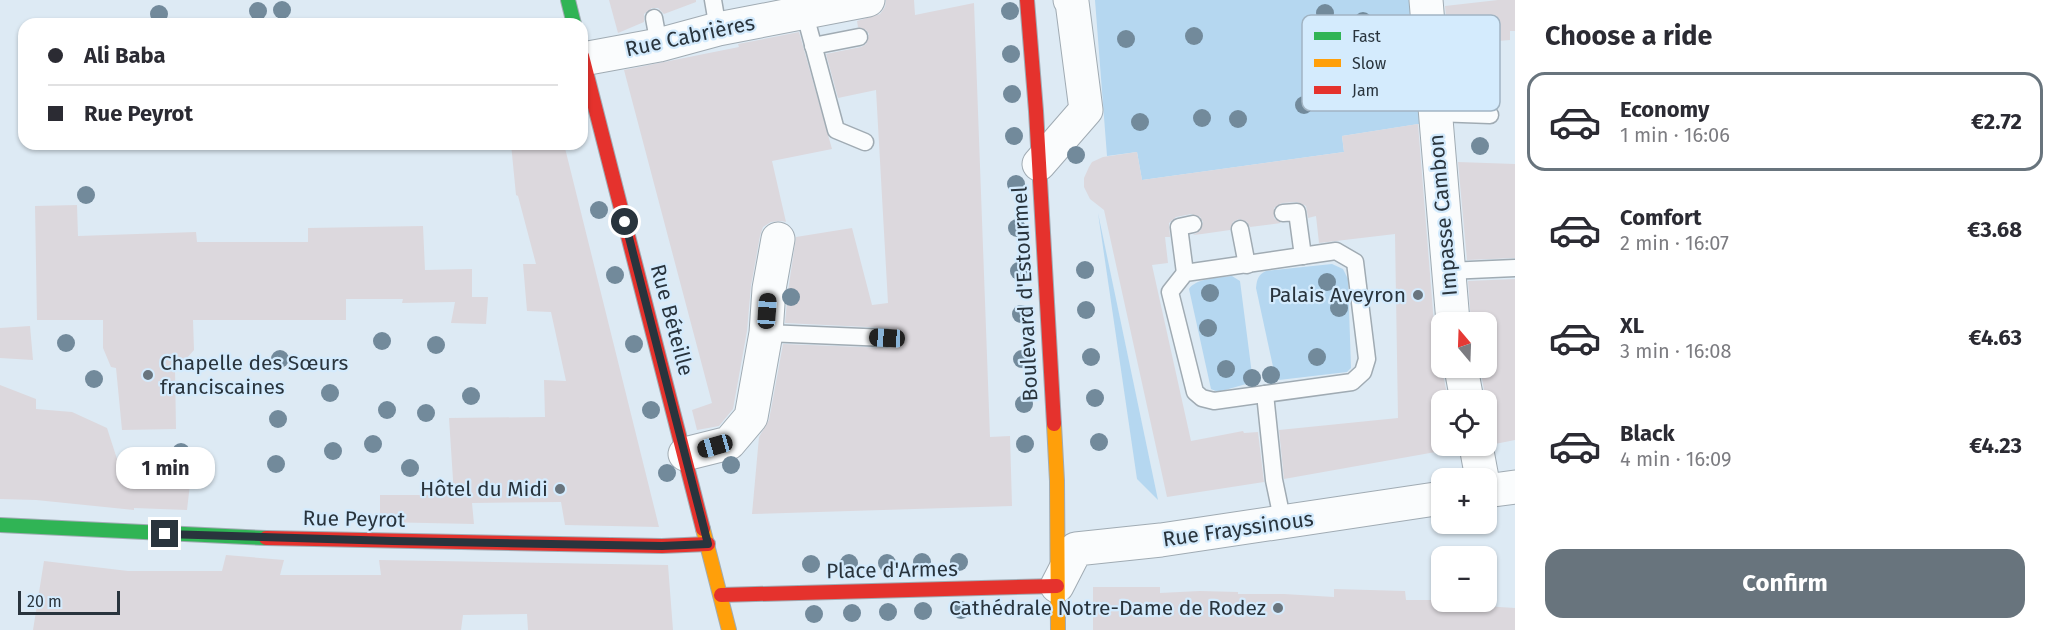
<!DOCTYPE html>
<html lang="en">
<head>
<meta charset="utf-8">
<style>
  :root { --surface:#fff; --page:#f7f7f7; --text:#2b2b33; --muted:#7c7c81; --line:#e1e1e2; --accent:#68747d }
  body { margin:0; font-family:"Fira Sans",sans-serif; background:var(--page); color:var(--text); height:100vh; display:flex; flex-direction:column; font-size:22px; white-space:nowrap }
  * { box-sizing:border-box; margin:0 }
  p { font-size:20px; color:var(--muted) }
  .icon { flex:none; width:33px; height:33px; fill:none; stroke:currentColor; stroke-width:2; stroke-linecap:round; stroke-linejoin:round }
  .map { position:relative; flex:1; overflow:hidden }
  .side { display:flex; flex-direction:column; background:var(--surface); width:540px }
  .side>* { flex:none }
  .hud { position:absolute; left:18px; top:18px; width:570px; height:132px; border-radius:18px; box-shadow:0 2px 4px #0004; display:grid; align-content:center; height:132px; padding:0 30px; background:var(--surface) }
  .needle { width:39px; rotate:341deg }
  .tools { position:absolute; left:1431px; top:312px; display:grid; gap:12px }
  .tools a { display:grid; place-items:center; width:66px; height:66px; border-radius:12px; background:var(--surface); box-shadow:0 2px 4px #0004; font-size:30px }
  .scale { position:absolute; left:18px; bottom:15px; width:102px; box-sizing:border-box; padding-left:6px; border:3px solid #29343d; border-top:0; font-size:16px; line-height:21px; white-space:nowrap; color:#29343d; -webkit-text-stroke:4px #d4ebfd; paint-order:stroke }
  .end { position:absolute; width:27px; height:27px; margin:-14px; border:8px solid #29343d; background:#fff; box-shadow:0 0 0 3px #fff }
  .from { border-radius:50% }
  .bubble { position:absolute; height:42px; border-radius:18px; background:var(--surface); box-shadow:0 2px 4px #0004; font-size:20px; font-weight:700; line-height:42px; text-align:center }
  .car { position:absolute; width:18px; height:36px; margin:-18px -9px; border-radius:8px; box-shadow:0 0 4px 2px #0007; background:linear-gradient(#222 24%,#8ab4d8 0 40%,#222 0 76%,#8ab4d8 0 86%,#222 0) }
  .hud b { display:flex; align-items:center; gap:21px; height:57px; font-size:22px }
  .hud b+b { border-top:2px solid var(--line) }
  .hud i { width:15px; height:15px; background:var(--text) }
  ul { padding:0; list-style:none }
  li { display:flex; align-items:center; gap:18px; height:99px; margin:0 12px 9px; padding:0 18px; border:3px solid transparent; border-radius:18px }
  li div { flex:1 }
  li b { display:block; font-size:22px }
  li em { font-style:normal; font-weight:700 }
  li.current { border-color:var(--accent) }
  li>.icon { width:54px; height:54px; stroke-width:1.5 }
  h2 { padding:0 30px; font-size:27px; line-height:72px }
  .primary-button { display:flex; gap:12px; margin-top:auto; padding:12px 30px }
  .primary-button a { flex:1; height:69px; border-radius:18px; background:var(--accent); color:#fff; font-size:24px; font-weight:700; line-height:69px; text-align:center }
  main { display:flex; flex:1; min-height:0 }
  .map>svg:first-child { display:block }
  .green { fill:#b5d7f0 }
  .building { fill:#dcd8dd }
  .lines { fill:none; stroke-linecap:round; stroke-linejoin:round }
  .lane-casing { stroke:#a0abb3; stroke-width:19 }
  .street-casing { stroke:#a0abb3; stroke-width:35 }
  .fast-casing { stroke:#a0abb3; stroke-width:16 }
  .slow-casing { stroke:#a0abb3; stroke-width:16 }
  .jam-casing { stroke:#a0abb3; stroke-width:16 }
  .lane { stroke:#fafcfd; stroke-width:16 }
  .street { stroke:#fafcfd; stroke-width:33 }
  .fast { stroke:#30b455; stroke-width:14 }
  .slow { stroke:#ff9f0a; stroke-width:14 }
  .jam { stroke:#e5322d; stroke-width:14 }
  .tree { fill:#728a9b }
  .route { stroke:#29343d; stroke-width:8 }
  .poi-dot { fill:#68747d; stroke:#d4ebfd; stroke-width:2 }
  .labels { text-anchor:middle; stroke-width:4.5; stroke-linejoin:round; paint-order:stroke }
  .street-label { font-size:21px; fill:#29343d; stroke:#d4ebfd }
  .poi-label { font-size:21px; fill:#29343d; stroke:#d4ebfd; text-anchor:end }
  .key { fill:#d4ebfd; stroke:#a1b4c3; stroke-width:1.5 }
  .key-label { font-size:16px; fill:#29343d }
</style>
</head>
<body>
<main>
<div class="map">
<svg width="1515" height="630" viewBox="0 0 1515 630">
  <rect width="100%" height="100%" fill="#ddeaf4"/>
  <g class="green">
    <path d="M 1095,0 L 1413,0 L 1425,123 L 1342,136 L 1344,152 L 1142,180 L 1137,152 L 1107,156 Z"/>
    <path d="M 1098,213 L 1158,500 L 1137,479 Z"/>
    <path d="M 1332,264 L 1343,269 L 1348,279 L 1351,368 L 1347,372 L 1279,380 L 1275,376 L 1256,288 C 1257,279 1258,275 1266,271 Z"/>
    <path d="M 1232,276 L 1240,281 L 1253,382 L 1218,392 L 1211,389 L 1189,289 C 1196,278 1219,278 1232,276 Z"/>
  </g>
  <g class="building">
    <path d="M 609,0 L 696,0 L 696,2 L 664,14 L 658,8 L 652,8 L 644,14 L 644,22 L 618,33 Z"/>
    <path d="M 886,0 L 914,0 L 915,15 L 974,3 L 990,437 L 1010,436 L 1012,506 L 752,514 L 759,437 L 769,420 L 783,344 L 887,348 L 892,347 L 897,339 L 896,333 L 887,328 L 785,323 L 788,291 L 796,237 L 852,228 L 872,305 L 888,303 L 876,90 L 838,98 L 826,54 L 861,47 L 866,44 L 869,34 L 866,30 L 858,27 L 857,21 L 880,14 L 885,7 Z"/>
    <path d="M 1498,0 L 1515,0 L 1515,31 L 1510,31 L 1510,40 L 1449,45 L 1445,6 Z"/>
    <path d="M 799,32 L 832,149 L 772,161 L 786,222 L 781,221 L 771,222 L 763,227 L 760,236 L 751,286 L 747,331 L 733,409 L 719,426 L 697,430 L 692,410 L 712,403 L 624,70 L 739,47 L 738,44 Z"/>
    <path d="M 1418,124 L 1434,324 L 1437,332 L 1442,336 L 1442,368 L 1448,400 L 1442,400 L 1442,446 L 1458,446 L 1458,448 L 1284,479 L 1279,430 L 1398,418 L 1395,234 L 1319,243 L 1316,216 L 1308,218 L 1306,206 L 1297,202 L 1282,203 L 1274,208 L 1274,218 L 1281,223 L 1250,227 L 1247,222 L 1239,219 L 1233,222 L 1230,230 L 1202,234 L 1193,235 L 1200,231 L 1203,222 L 1200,217 L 1191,214 L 1176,217 L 1169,223 L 1170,237 L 1165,237 L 1168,263 L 1152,265 L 1191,441 L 1243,431 L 1244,433 L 1258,432 L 1264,482 L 1167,497 L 1104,210 L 1090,199 L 1084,187 L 1084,178 L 1089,167 L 1092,162 L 1103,157 L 1137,152 L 1142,180 L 1344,152 L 1342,136 Z"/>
    <path d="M 511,144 L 564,144 L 659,527 L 565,525 L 561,502 L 472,503 L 474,524 L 380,522 L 380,495 L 454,495 L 449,418 L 545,417 L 544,380 L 566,381 L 551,312 L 527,311 L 523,264 L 536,264 L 518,196 L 516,195 Z"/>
    <path d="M 1458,162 L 1515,164 L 1515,258 L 1467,260 Z"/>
    <path d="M 77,205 L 78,236 L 196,232 L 197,242 L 308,242 L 308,228 L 423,226 L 425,270 L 472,269 L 472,297 L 488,297 L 486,324 L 451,323 L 455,302 L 402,303 L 403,299 L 346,299 L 346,320 L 193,320 L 194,350 L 178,368 L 175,368 L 176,429 L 122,430 L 116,368 L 111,367 L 103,348 L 103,320 L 37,320 L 35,206 Z"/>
    <path d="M 1515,279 L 1515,440 L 1495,444 L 1491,434 L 1486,431 L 1486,400 L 1480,368 L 1486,368 L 1486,322 L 1471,322 L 1468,281 Z"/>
    <path d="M 30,326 L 33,360 L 0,358 L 0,328 Z"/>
    <path d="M 0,385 L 36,399 L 36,409 L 72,412 L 107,428 L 118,462 L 120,482 L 190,484 L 187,510 L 134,508 L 134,510 L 36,500 L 0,499 Z"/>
    <path d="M 226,555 L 284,560 L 280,575 L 381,575 L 379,560 L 668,565 L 673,630 L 528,630 L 527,614 L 463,615 L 461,630 L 33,630 L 44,561 L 128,571 L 222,571 Z"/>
    <path d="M 1093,587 L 1160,587 L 1160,593 L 1200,591 L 1238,592 L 1238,594 L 1284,594 L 1334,597 L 1334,589 L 1405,591 L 1406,600 L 1438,600 L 1438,603 L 1515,608 L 1515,630 L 1093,630 Z"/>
  </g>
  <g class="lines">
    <g class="lane-casing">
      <g id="lane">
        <path d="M 713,0 L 718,29"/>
        <path d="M 804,11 L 836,130 L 865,142"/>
        <path d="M 654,18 L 659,45"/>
        <path d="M 813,46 L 859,37"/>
        <path d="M 1435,113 L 1490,115"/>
        <path d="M 1283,213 L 1297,212 L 1303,256"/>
        <path d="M 1240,229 L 1247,265"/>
        <path d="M 1336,251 L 1355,262 L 1367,359 L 1363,372 L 1352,382 L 1214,401 L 1202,398 L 1195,392 L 1170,292 L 1185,273 Z"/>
        <path d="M 1448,271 L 1515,268"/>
        <path d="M 1185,273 L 1179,227 L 1193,224"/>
        <path d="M 766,333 L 887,338"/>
        <path d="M 1265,394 L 1274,480 L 1283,523"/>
      </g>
    </g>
    <g class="street-casing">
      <g id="street">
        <path d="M 1426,0 L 1453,322"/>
        <path d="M 583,59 L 659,45 L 718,29 L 868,0"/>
        <path d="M 1039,164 L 1086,110 L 1072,2 L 1070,0"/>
        <path d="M 1461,368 L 1467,400"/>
        <path d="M 1476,446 L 1482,478"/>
        <path d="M 685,454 L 729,443 L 751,417 L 766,333 L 769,289 L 778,239"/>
        <path d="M 1486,491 L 1515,487"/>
        <path d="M 1057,586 L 1076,549 L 1161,540 L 1442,498"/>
      </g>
    </g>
    <g class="fast-casing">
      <g id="fast">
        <path d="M 568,0 L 574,24"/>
        <path d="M 0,525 L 266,538"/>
      </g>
    </g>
    <g class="slow-casing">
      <g id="slow">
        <path d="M 1054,424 L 1057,481 L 1058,630"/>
        <path d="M 703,529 L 729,630"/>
      </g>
    </g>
    <g class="jam-casing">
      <g id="jam">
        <path d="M 1027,0 L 1036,111 L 1054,424"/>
        <path d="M 582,56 L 703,529"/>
        <path d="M 266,538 L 662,546 L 708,544"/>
        <path d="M 721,595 L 1057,586"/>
      </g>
    </g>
    <use href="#lane" class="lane"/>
    <use href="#street" class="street"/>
    <use href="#fast" class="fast"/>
    <use href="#slow" class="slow"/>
    <use href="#jam" class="jam"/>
  </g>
  <g class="tree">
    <circle cx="282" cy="10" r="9"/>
    <circle cx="258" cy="11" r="9"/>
    <circle cx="1010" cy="11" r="9"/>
    <circle cx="1325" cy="13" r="9"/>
    <circle cx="159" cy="14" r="9"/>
    <circle cx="1363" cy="21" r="9"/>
    <circle cx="1194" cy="36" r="9"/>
    <circle cx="1126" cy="39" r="9"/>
    <circle cx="1011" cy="54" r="9"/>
    <circle cx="1012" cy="94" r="9"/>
    <circle cx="1304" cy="105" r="9"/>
    <circle cx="1202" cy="118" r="9"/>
    <circle cx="1238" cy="119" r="9"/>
    <circle cx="1140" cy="122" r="9"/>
    <circle cx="1014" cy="136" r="9"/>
    <circle cx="1480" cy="146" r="9"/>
    <circle cx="1076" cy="155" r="9"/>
    <circle cx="1016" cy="184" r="9"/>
    <circle cx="86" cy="195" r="9"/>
    <circle cx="599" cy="210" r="9"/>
    <circle cx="1017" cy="228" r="9"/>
    <circle cx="1085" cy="270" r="9"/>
    <circle cx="1019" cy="271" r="9"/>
    <circle cx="615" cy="275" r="9"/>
    <circle cx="1327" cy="282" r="9"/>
    <circle cx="1210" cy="293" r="9"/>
    <circle cx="791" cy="297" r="9"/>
    <circle cx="1339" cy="308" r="9"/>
    <circle cx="1086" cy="310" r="9"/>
    <circle cx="1021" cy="314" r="9"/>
    <circle cx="1208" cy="328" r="9"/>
    <circle cx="382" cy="341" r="9"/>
    <circle cx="66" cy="343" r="9"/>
    <circle cx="634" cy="344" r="9"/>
    <circle cx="436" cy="345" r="9"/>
    <circle cx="1091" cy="357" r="9"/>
    <circle cx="1317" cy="357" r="9"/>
    <circle cx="280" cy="359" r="9"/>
    <circle cx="1022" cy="359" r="9"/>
    <circle cx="1226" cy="369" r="9"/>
    <circle cx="1271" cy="375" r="9"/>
    <circle cx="1252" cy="378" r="9"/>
    <circle cx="94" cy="379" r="9"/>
    <circle cx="330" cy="393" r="9"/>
    <circle cx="471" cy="396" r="9"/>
    <circle cx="1095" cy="398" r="9"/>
    <circle cx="1024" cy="404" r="9"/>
    <circle cx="387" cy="410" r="9"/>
    <circle cx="651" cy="410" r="9"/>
    <circle cx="426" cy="413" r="9"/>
    <circle cx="278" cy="419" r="9"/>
    <circle cx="1099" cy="442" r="9"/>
    <circle cx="373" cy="444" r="9"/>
    <circle cx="1025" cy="444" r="9"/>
    <circle cx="333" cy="451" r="9"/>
    <circle cx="181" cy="452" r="9"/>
    <circle cx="276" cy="464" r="9"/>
    <circle cx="731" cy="465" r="9"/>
    <circle cx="410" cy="468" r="9"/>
    <circle cx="667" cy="473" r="9"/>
    <circle cx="922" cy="562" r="9"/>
    <circle cx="959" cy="562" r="9"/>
    <circle cx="849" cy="563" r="9"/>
    <circle cx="887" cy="563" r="9"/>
    <circle cx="811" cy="564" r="9"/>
    <circle cx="961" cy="610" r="9"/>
    <circle cx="923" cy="611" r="9"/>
    <circle cx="888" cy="612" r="9"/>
    <circle cx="852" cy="613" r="9"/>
    <circle cx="814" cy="614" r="9"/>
  </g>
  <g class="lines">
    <path class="route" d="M 165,534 L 393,541 L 662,546 L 708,544 L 625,222"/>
  </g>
  <g class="poi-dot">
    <circle cx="1418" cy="295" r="6"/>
    <circle cx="148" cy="375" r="6"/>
    <circle cx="560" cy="489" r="6"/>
    <circle cx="1278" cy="608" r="6"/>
  </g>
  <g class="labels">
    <g class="street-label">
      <text transform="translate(690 36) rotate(-12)" y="7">Rue Cabrières</text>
      <text transform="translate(1443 215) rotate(-95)" y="7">Impasse Cambon</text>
      <text transform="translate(1025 294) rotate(-93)" y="7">Boulevard d'Estourmel</text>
      <text transform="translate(672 320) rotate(75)" y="7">Rue Béteille</text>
      <text transform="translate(354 519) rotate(1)" y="7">Rue Peyrot</text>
      <text transform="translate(1238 529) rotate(-8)" y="7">Rue Frayssinous</text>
      <text transform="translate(892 570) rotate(-1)" y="7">Place d'Armes</text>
    </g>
    <g class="poi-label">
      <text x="1406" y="302">Palais Aveyron</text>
      <text x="160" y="370" text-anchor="start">Chapelle des Sœurs<tspan x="160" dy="24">franciscaines</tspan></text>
      <text x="548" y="496">Hôtel du Midi</text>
      <text x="1266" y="615">Cathédrale Notre-Dame de Rodez</text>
    </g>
  </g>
  <rect x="1302" y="15" width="198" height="96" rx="9" class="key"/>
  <rect x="1314" y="32" width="27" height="8" fill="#30b455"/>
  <rect x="1314" y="59" width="27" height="8" fill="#ff9f0a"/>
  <rect x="1314" y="86" width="27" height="8" fill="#e5322d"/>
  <g class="key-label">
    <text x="1352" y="42">Fast</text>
    <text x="1352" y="69">Slow</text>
    <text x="1352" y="96">Jam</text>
  </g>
</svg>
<div class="tools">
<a><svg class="needle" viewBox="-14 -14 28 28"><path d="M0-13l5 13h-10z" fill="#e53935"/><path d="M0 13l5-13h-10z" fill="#7c7c81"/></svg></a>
<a><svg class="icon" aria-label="locate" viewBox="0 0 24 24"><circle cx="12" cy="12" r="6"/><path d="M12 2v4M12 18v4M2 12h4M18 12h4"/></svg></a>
<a>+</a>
<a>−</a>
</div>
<div class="scale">20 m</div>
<i class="end from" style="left:625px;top:222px"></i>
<i class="end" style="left:165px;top:534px"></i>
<div class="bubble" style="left:116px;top:447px;width:99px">1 min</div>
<i class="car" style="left:767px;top:311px;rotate:4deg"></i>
<i class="car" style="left:887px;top:338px;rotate:273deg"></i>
<i class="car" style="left:715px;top:446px;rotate:254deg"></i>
<div class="hud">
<b><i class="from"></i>Ali Baba</b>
<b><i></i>Rue Peyrot</b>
</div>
</div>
<section class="side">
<h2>Choose a ride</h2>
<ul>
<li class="current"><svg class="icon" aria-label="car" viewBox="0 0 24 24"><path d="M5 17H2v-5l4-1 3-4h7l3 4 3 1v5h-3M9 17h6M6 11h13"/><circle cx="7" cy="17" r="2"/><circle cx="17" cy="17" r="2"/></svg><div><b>Economy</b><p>1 min · 16:06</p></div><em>€2.72</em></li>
<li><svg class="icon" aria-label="car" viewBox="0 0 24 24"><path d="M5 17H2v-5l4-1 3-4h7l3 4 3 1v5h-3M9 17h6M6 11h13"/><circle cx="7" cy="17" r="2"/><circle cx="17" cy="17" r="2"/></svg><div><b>Comfort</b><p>2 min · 16:07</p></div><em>€3.68</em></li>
<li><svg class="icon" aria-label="car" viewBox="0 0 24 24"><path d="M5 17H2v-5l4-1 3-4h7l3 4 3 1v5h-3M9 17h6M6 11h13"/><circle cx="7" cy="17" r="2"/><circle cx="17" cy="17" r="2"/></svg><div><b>XL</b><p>3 min · 16:08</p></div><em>€4.63</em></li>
<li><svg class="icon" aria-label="car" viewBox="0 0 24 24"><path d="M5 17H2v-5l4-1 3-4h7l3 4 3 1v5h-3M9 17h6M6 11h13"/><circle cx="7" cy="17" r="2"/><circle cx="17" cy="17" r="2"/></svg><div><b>Black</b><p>4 min · 16:09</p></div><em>€4.23</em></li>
</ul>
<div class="primary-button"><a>Confirm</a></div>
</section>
</main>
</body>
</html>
